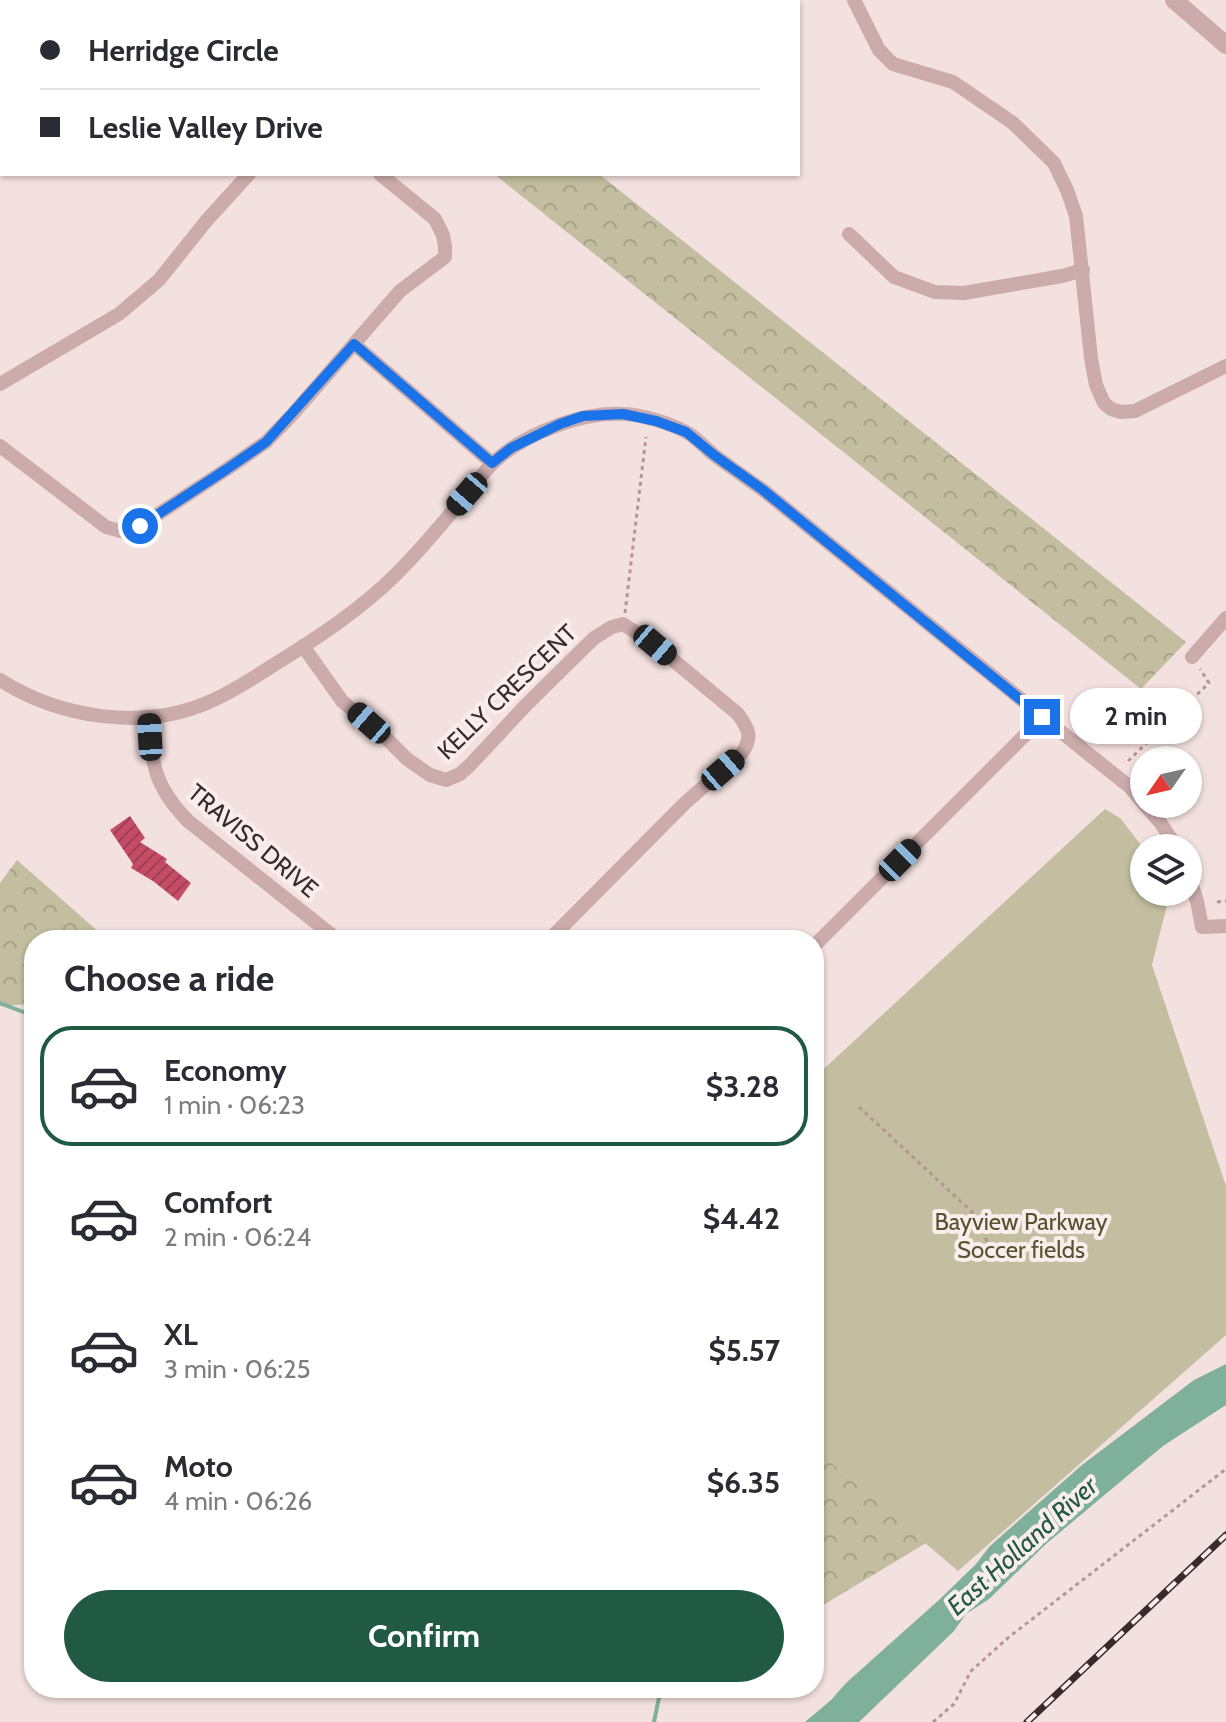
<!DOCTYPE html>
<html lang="en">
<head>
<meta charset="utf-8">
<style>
  :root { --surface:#fff; --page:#f7f7f7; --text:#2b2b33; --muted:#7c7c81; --line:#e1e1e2; --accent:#205a43 }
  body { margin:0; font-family:Cabin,sans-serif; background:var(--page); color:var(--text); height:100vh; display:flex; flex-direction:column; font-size:30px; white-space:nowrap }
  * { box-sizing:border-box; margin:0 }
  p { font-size:26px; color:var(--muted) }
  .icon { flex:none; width:44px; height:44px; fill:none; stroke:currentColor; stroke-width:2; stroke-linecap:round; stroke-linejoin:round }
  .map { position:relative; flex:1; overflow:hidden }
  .details { position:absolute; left:24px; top:930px; width:800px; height:768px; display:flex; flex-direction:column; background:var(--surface); border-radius:32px; box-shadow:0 2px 6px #0004 }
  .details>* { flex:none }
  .guide { position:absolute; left:0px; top:0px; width:800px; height:176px; box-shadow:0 2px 6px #0004; display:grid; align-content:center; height:176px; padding:0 40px; background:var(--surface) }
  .needle { width:52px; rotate:236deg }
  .buttons { position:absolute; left:1130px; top:746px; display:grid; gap:16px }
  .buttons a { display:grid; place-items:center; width:72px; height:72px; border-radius:50%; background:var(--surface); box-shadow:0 2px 6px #0004; font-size:40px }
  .end { position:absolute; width:36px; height:36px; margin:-18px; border:10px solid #1a73e8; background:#fff; box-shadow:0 0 0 4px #fff }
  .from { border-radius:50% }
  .bubble { position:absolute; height:56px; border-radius:28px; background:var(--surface); box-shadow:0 2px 6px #0004; font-size:26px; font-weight:700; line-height:56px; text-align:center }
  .car { position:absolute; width:24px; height:48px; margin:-24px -12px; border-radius:10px; box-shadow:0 0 6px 2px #0007; background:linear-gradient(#222 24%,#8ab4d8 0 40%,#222 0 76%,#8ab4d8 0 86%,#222 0) }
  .guide b { display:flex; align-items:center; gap:28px; height:76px; font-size:30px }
  .guide b+b { border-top:2px solid var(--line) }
  .guide i { width:20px; height:20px; background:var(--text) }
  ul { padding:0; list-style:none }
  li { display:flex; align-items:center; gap:24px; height:120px; margin:0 16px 12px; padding:0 24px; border:4px solid transparent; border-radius:32px }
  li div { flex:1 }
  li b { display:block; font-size:30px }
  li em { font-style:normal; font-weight:700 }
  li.active { border-color:var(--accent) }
  li>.icon { width:72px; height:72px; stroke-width:1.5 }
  h2 { padding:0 40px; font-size:36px; line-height:96px }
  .button { display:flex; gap:16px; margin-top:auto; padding:16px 40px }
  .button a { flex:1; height:92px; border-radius:48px; background:var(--accent); color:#fff; font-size:32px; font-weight:700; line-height:92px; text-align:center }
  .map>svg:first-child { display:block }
  .forest { fill:url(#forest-crowns) }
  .park { fill:#c2be9f }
  .water { fill:#7eb09b }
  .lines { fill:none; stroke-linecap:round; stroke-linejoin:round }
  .stream { stroke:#7eb09b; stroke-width:4 }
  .building { fill:url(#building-hatch) }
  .path { stroke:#b79596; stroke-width:3; stroke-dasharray:4 4; stroke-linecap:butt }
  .minor { stroke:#cbabab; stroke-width:14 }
  .tertiary { stroke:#cbabab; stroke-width:18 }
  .rail-casing { stroke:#392a2c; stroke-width:7 }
  .rail { stroke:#faedec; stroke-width:4; stroke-dasharray:12; stroke-linecap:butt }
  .route { stroke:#1a73e8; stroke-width:10 }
  .labels { text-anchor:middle; stroke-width:8; stroke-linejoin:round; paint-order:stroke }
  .street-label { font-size:24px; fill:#392a2c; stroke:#faedec }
  .park-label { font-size:24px; fill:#57532e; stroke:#faedec }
  .water-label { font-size:26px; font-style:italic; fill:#205a43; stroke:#faedec }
</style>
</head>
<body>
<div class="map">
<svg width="1226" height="1722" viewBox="0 0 1226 1722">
  <defs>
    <pattern id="forest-crowns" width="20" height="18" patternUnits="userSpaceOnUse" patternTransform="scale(2)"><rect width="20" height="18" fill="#c2be9f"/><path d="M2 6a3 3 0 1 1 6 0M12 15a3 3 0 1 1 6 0" fill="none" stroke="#a7a389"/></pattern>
    <pattern id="building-hatch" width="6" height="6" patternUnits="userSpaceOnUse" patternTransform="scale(2)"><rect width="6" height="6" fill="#c44c66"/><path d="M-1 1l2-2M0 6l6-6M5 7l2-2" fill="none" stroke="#a03f54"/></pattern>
  </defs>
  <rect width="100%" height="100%" fill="#f3e1df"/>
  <g class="forest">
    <path d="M 494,174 L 599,174 L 1186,642 L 1141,689 Z"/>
    <path d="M 17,860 L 108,940 L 34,940 L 34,1004 L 0,1006 L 0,883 Z"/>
    <path d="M 814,1448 L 926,1543 L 825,1604 L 814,1604 Z"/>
  </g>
  <path class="park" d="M 1105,809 L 1120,818 L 1144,849 L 1144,892 L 1165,892 L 1168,901 L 1152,965 L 1226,1186 L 1226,1335 L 958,1571 L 814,1448 L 814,1078 Z"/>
  <path class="water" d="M 1226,1364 L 1226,1405 L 1163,1446 L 1046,1544 L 989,1599 L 966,1614 L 954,1631 L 859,1722 L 805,1722 L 831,1700 L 846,1683 L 940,1599 L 976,1564 L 990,1546 L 1082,1465 L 1194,1380 Z"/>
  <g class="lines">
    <g class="stream">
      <path d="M 0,1003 L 34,1016"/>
      <path d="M 654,1722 L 661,1688"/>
    </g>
  </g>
  <path class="building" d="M 130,816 L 145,838 L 140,842 L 167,859 L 165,862 L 191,883 L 178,901 L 153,881 L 131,868 L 133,864 L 110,830 Z"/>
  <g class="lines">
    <g class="path">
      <path d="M 625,613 L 646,437"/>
      <path d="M 1128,761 L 1209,683 L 1200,669"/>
      <path d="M 1217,902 L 1226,901"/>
      <path d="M 859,1107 L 971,1211 L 981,1223 L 987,1242"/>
      <path d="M 933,1722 L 954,1704 L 971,1671 L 1009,1637 L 1226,1469"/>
    </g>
    <g class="minor">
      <path d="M 630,0 L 633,2"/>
      <path d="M 854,0 L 879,50 L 893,64 L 953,82 L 1013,123 L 1054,163 L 1067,190 L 1076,216 L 1091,358 L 1096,385 L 1104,403 L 1111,409 L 1121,412 L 1135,411 L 1226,366"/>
      <path d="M 702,2 L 707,0"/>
      <path d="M 849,234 L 894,277 L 935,292 L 964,293 L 1062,276 L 1083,270"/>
      <path d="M 354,344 L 492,463"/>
      <path d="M 0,384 L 119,314 L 159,280 L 207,220 L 249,174"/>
      <path d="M 0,446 L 106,527 L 124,532 L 140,526 L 227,469 L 266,442 L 292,415 L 400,291 L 445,257 L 445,246 L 443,235 L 435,219 L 380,174"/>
      <path d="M 303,646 L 342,701 L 387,739 L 407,759 L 430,775 L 446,780 L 460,774 L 470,765 L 526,705 L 594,638 L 612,627 L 623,624 L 655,645 L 738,714 C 749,730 753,736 742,753 L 685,803 L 549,940"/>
      <path d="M 1192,657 L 1226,618"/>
      <path d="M 0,680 C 60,718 143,731 209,702 C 237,690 262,672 288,656 C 330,630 373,600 407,563 C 428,541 447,518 467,494 C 476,484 484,471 494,462 C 524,434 581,412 622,414 C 639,414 670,423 686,432 C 696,437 704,447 714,455 C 730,467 746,478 763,490 L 1091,756 L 1130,787 L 1144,804"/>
      <path d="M 149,718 C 152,765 154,786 188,821 L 338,940"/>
      <path d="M 1144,804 L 1160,822 L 1177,848"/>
      <path d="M 1188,873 L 1197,901 L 1202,927 L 1226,926"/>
      <path d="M 814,946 L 1026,734 L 1042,717"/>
    </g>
    <path class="tertiary" d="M 1174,0 L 1226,45"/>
    <g class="rail-casing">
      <path id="rail" d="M 1027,1722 L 1226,1535"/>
    </g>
    <use href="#rail" class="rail"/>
  </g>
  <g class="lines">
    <path class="route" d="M 140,526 L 227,469 L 266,442 L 354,344 L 492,463 L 511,448 L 560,424 L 583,416 L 623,414 L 656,421 L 686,432 L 714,455 L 763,490 L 1042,717"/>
  </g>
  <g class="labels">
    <g class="street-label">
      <text transform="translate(507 692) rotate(-44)" y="8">KELLY CRESCENT</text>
      <text transform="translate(253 841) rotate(40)" y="8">TRAVISS DRIVE</text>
    </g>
    <g class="park-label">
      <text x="1021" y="1230">Bayview Parkway<tspan x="1021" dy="28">Soccer fields</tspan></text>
    </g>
    <g class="water-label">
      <text transform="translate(1022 1546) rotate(-42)" y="9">East Holland River</text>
    </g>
  </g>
</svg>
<div class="buttons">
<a><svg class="needle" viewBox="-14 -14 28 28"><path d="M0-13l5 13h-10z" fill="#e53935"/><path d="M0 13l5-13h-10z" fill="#7c7c81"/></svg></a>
<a><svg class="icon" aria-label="layers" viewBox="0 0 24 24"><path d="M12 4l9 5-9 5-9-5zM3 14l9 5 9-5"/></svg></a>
</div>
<i class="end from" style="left:140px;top:526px"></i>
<i class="end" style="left:1042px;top:717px"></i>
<div class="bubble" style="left:1070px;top:688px;width:132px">2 min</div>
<i class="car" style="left:467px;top:494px;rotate:221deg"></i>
<i class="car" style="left:655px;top:645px;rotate:130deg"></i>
<i class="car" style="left:369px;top:723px;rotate:311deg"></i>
<i class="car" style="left:150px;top:737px;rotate:357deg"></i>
<i class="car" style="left:723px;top:770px;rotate:49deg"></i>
<i class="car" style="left:900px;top:860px;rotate:45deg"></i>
<div class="guide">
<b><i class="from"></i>Herridge Circle</b>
<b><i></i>Leslie Valley Drive</b>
</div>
<section class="details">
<h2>Choose a ride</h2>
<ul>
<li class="active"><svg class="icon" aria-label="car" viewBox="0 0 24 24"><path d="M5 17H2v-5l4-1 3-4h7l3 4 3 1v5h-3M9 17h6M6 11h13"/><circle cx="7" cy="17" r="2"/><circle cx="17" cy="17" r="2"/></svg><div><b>Economy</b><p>1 min · 06:23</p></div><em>$3.28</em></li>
<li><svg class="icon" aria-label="car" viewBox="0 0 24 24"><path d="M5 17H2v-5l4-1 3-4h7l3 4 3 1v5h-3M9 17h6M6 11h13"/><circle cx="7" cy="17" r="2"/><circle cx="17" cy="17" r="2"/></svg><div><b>Comfort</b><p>2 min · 06:24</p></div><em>$4.42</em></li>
<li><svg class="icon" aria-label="car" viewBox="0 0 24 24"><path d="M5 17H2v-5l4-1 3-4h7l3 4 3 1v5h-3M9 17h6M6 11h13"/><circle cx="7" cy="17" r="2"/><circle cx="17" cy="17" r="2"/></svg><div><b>XL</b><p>3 min · 06:25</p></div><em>$5.57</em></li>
<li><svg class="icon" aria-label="car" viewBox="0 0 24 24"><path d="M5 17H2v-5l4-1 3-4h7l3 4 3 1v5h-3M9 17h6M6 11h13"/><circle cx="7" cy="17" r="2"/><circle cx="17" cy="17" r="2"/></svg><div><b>Moto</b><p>4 min · 06:26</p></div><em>$6.35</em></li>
</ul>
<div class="button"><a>Confirm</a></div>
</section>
</div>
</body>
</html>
